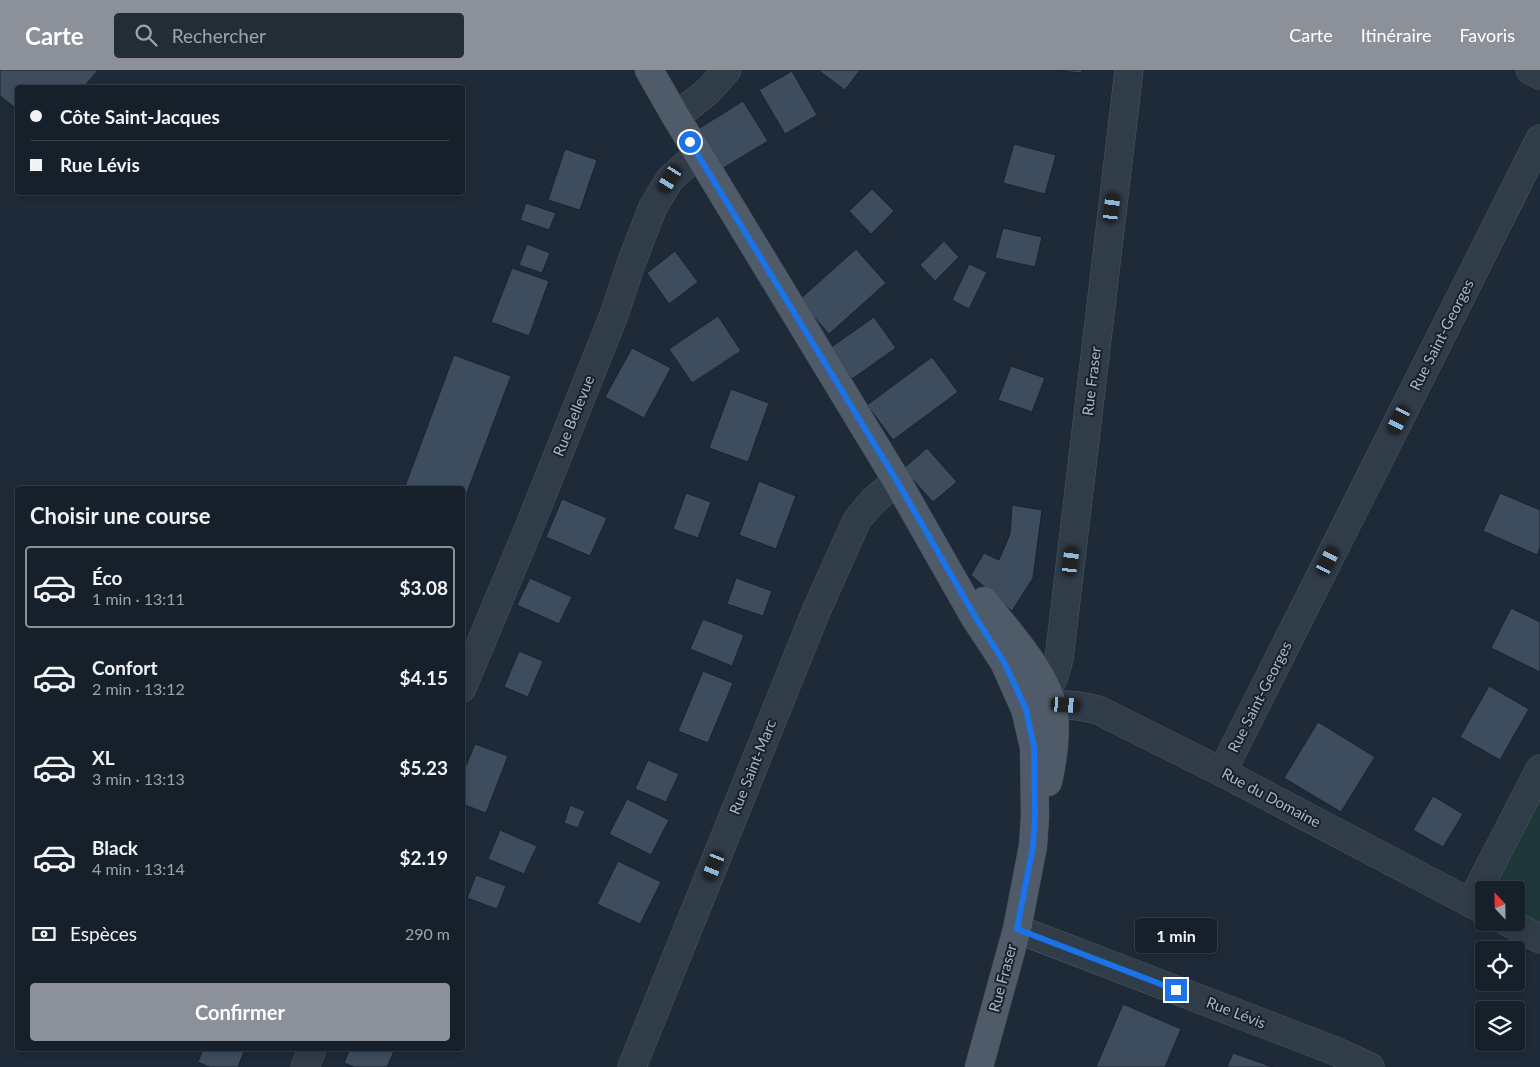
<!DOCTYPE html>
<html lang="fr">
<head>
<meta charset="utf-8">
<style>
  :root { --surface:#16202a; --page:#232d36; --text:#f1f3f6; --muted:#9ea3a8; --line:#353e47; --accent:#8c9099 }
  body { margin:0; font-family:Lato,sans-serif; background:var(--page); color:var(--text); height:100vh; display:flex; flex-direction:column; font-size:19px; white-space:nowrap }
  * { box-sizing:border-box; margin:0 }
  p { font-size:16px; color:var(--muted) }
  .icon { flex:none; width:28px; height:28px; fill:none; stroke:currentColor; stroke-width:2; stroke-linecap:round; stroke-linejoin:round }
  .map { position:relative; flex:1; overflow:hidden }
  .side { position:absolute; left:15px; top:416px; width:450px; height:565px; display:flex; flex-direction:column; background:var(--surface); border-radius:5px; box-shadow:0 2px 8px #0003,0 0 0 1px var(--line) }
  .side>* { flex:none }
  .guide { position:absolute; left:15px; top:15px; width:450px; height:110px; border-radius:5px; box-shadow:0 2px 8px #0003,0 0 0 1px var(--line); display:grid; align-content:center; height:110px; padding:0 15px; background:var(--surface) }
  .needle { width:32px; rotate:338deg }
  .controls { position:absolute; left:1475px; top:811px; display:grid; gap:10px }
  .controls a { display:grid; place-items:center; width:50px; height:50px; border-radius:5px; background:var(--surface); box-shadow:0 2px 8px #0003,0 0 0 1px var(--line); font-size:25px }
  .end { position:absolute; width:22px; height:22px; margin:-11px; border:6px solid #1a73e8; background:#fff; box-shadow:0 0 0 2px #fff }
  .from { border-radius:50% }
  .bubble { position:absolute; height:35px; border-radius:5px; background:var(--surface); box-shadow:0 2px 8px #0003,0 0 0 1px var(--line); font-size:16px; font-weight:700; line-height:35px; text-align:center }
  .car { position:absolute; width:15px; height:30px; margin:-15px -8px; border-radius:6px; box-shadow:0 0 4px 1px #0007; background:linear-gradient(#222 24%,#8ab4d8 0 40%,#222 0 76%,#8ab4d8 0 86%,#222 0) }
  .guide b { display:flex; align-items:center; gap:18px; height:48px; font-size:19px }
  .guide b+b { border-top:1px solid var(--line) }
  .guide i { width:12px; height:12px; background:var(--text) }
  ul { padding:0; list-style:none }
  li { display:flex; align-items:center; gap:15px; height:82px; margin:0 10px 8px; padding:0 5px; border:2px solid transparent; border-radius:5px }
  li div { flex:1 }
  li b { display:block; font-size:19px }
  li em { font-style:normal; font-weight:700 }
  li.active { border-color:var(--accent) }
  li>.icon { width:45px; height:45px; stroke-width:1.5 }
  h2 { padding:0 15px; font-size:22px; line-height:60px }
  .pay { display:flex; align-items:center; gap:12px; height:55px; padding:0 15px; font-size:19px }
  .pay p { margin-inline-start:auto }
  .button { display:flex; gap:10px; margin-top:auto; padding:10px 15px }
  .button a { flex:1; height:58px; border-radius:5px; background:var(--accent); color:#fff; font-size:20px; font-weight:700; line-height:58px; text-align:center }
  header { display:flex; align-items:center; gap:30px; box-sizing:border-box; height:70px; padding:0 25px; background:var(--accent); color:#fff }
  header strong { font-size:24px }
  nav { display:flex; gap:28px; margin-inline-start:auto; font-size:18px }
  .search { width:350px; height:45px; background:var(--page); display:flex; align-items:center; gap:12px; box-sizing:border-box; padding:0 18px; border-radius:5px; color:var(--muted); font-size:19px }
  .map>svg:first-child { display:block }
  .green { fill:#203739 }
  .building { fill:#3e4d5e; stroke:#19232f }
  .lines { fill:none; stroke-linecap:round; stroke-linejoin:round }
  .street-casing { stroke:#4c5764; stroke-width:29 }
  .primary-casing { stroke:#3b4552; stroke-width:29 }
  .street { stroke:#313c49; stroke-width:28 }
  .primary { stroke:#4f5b69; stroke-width:28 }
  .route { stroke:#1a73e8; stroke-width:6 }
  .labels { text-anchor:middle; stroke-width:4; stroke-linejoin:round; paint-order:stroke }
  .street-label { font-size:15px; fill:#abb7c6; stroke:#17212d }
</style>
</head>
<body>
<header>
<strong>Carte</strong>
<div class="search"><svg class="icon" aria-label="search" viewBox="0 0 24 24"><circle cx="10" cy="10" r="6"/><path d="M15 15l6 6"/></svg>Rechercher</div>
<nav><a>Carte</a><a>Itinéraire</a><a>Favoris</a></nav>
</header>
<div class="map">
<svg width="1540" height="997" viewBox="0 0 1540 997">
  <rect width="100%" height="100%" fill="#1e2a38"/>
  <path class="green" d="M 1540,704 L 1540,855 L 1516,843 L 1516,820 L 1484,820 Z"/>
  <g class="building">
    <path d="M 0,0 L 98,0 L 83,18 L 18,18 L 18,40 L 0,26 Z"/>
    <path d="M 818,0 L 860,0 L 845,20 Z"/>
    <path d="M 1053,0 L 1082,0 L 1081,3 Z"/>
    <path d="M 792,1 L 817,45 L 785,64 L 759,20 Z"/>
    <path d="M 743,31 L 768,71 L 720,100 L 695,61 Z"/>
    <path d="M 1014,74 L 1056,85 L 1045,124 L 1003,113 Z"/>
    <path d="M 565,79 L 597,90 L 580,140 L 548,130 Z"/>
    <path d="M 872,119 L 894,141 L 871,164 L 849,141 Z"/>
    <path d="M 526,133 L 556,143 L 549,160 L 520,150 Z"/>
    <path d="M 1003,158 L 1042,167 L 1035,197 L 995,188 Z"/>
    <path d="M 944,171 L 959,187 L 935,211 L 920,195 Z"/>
    <path d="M 527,174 L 550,183 L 542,203 L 519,195 Z"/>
    <path d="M 856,179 L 886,213 L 829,264 L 799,230 Z"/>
    <path d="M 675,181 L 698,212 L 669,234 L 647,203 Z"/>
    <path d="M 969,194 L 987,202 L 969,239 L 952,230 Z"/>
    <path d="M 512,198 L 549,211 L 529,266 L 491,252 Z"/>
    <path d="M 718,246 L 741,281 L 692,313 L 669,279 Z"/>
    <path d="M 874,247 L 896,278 L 852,309 L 830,278 Z"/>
    <path d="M 632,278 L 671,298 L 644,348 L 605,327 Z"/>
    <path d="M 454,285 L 511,306 L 462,436 L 462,419 L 404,419 Z"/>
    <path d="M 932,287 L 958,322 L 893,370 L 867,335 Z"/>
    <path d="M 1011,296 L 1045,308 L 1032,342 L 998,330 Z"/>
    <path d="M 731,319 L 769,333 L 748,392 L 709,378 Z"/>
    <path d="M 927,378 L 957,412 L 933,432 L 903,399 Z"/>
    <path d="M 759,411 L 796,426 L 776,479 L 739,465 Z"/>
    <path d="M 686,423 L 711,432 L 698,468 L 673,459 Z"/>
    <path d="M 1500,423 L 1540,440 L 1540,478 L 1537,485 L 1483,461 Z"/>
    <path d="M 562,429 L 607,448 L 590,486 L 546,467 Z"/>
    <path d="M 1012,435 L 1042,440 L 1033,508 L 1012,541 L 971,505 L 984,483 L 999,490 L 1010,464 Z"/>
    <path d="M 530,508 L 572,527 L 559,554 L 517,535 Z"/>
    <path d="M 736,508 L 772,521 L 763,546 L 727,534 Z"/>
    <path d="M 1511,538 L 1540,552 L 1540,602 L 1491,578 Z"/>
    <path d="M 703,549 L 744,565 L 732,596 L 690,579 Z"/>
    <path d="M 519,581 L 543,591 L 528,627 L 504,617 Z"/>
    <path d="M 703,601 L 733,613 L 708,673 L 678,661 Z"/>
    <path d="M 1489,616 L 1529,639 L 1500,690 L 1460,667 Z"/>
    <path d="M 1318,652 L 1375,687 L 1341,742 L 1284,708 Z"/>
    <path d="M 475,674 L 508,686 L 486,743 L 462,734 L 462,705 Z"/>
    <path d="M 648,690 L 679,704 L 666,732 L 635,719 Z"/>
    <path d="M 1433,726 L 1463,744 L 1443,777 L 1413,760 Z"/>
    <path d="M 627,729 L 669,750 L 651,785 L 609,764 Z"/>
    <path d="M 570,735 L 585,741 L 578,758 L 564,753 Z"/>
    <path d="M 500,760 L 537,776 L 524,804 L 488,789 Z"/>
    <path d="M 618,791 L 661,812 L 640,854 L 597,834 Z"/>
    <path d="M 476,805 L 506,816 L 497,839 L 467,828 Z"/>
    <path d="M 1123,934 L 1181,959 L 1165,997 L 1096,997 Z"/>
    <path d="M 203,979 L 245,979 L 238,997 L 209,997 L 198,992 Z"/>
    <path d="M 350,979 L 395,979 L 387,997 L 354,997 L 344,993 Z"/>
    <path d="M 1233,983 L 1273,997 L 1227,997 Z"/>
  </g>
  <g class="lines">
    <g class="street-casing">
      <g id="street">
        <path d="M 1530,0 L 1540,5"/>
        <path d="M 676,47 L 708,21 L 727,0"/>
        <path d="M 462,618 L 528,460 L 614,245 L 632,191 L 653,137 L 670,109 L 698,84"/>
        <path d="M 1046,619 L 1053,609 L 1059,589 L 1129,0"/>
        <path d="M 1052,634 L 1079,636 L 1098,640 L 1222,702 L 1484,840"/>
        <path d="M 1222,702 L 1540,69"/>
        <path d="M 1471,833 L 1540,699"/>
        <path d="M 1508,852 L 1540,869"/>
        <path d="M 1017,859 L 1335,981 L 1370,997"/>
        <path d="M 305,997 L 312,979"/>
        <path d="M 632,997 L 817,539 L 857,450 L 873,431 L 897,411"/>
      </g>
    </g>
    <g class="primary-casing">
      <g id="primary">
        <path d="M 649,0 L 676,47 L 897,411 L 975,548 L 1004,592 L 1025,639 L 1034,677 L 1035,746 L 1033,776 L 1017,859 L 979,997"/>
        <path d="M 984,531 C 1006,559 1044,601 1052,634 C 1058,657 1053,689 1048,712"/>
      </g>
    </g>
    <use href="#street" class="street"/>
    <use href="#primary" class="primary"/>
  </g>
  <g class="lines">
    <path class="route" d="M 690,72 L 897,411 L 976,548 L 1004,592 L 1026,639 L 1034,677 L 1035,746 L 1033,776 L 1017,859 L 1176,920"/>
  </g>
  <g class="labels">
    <g class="street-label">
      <text transform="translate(1442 265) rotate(-63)" y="5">Rue Saint-Georges</text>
      <text transform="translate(1092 311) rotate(-83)" y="5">Rue Fraser</text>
      <text transform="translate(574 346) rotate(-68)" y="5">Rue Bellevue</text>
      <text transform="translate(1260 627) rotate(-63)" y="5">Rue Saint-Georges</text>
      <text transform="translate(753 697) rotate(-68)" y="5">Rue Saint-Marc</text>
      <text transform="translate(1271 728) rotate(28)" y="5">Rue du Domaine</text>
      <text transform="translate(1003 908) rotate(-75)" y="5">Rue Fraser</text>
      <text transform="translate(1236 943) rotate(21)" y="5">Rue Lévis</text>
    </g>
  </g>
</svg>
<div class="controls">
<a><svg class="needle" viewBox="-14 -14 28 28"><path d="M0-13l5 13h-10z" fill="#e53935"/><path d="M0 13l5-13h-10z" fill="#9ea3a8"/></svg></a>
<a><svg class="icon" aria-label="locate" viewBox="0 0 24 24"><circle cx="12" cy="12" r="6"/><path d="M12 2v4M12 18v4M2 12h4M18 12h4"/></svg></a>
<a><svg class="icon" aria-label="layers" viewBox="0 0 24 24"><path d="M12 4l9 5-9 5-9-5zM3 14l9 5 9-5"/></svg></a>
</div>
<i class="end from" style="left:690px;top:72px"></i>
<i class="end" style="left:1176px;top:920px"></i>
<div class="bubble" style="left:1135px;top:848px;width:82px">1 min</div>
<i class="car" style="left:670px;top:109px;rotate:212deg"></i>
<i class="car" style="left:1112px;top:138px;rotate:7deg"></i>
<i class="car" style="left:1399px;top:350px;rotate:207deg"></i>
<i class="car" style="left:1071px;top:491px;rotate:7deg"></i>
<i class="car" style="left:1328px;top:491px;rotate:27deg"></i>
<i class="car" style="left:1066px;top:635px;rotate:94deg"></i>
<i class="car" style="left:714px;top:796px;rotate:202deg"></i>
<div class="guide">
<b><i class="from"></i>Côte Saint-Jacques</b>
<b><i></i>Rue Lévis</b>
</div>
<section class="side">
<h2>Choisir une course</h2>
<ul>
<li class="active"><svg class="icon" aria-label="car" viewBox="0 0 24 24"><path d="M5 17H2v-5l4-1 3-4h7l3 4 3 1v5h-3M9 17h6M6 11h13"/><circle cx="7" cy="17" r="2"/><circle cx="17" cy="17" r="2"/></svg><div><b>Éco</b><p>1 min · 13:11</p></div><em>$3.08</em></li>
<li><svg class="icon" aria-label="car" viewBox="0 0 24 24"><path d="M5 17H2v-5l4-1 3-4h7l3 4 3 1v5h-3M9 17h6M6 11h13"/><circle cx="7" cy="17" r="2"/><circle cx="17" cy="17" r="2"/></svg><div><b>Confort</b><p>2 min · 13:12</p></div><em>$4.15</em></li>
<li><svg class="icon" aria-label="car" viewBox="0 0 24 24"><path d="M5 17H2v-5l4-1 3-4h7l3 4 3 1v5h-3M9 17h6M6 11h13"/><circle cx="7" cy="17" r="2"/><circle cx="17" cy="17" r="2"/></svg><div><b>XL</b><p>3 min · 13:13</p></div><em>$5.23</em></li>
<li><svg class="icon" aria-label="car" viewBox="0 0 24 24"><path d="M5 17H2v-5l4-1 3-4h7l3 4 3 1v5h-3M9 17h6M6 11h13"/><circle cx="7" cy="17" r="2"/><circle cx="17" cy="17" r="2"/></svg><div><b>Black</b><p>4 min · 13:14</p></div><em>$2.19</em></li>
</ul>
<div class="pay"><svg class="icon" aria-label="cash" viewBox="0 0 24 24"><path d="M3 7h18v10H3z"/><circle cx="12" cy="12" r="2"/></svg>Espèces<p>290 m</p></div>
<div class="button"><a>Confirmer</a></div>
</section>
</div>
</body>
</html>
